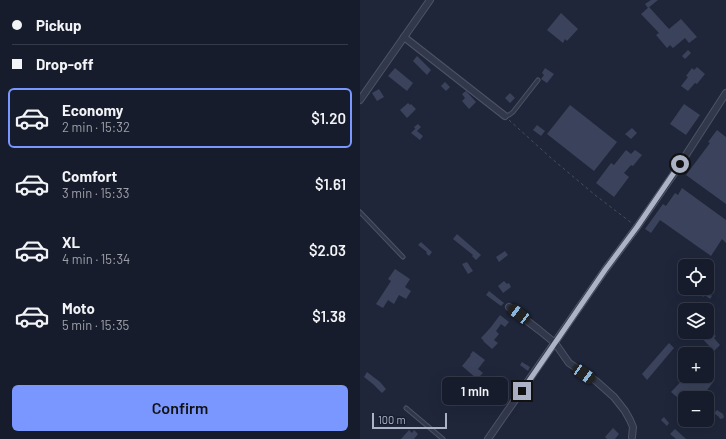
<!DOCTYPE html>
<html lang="en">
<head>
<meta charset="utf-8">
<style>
  :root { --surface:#171c2c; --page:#242938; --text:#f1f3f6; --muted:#9ea1a9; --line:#363a48; --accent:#7a97ff }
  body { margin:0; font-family:Barlow,sans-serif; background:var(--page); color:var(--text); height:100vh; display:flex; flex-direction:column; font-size:15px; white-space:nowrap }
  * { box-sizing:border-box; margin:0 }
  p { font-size:13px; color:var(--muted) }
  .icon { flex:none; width:22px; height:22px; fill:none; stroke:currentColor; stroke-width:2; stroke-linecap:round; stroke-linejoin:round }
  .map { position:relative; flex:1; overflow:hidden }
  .sheet { display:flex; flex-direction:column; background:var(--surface); width:360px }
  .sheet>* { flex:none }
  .guide { display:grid; align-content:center; height:88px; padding:0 12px; background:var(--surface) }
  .controls { position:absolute; left:318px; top:259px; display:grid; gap:8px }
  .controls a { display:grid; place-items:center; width:36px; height:36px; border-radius:6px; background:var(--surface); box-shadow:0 4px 16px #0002,0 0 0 1px var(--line); font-size:20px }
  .scale { position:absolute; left:12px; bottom:10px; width:75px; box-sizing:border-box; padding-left:4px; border:2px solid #adb3c7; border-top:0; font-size:11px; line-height:14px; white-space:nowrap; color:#adb3c7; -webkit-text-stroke:3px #181e2f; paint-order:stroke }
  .end { position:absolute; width:18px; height:18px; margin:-9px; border:5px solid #adb3c7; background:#111; box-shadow:0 0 0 2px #111 }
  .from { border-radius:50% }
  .bubble { position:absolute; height:28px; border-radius:6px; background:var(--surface); box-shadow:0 4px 16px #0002,0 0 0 1px var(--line); font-size:13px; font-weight:600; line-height:28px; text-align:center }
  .car { position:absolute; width:12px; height:24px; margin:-12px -6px; border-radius:5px; box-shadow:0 0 3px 1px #0007; background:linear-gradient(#222 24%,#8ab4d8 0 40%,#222 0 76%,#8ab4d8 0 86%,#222 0) }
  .guide b { display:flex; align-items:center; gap:14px; height:38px; font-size:15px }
  .guide b+b { border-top:1px solid var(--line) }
  .guide i { width:10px; height:10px; background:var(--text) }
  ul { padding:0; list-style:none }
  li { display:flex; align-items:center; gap:12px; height:60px; margin:0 8px 6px; padding:0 4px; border:2px solid transparent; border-radius:6px }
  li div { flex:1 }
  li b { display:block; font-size:15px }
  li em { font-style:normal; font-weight:600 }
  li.on { border-color:var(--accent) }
  li>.icon { width:36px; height:36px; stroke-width:1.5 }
  .cta { display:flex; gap:8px; margin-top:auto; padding:8px 12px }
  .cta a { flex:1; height:46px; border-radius:6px; background:var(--accent); color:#111; font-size:16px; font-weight:600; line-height:46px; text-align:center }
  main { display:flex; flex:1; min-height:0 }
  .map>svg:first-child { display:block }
  .building { fill:#3a435b }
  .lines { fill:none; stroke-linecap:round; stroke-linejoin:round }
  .service-casing { stroke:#4d5365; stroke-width:5 }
  .minor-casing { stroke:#4d5365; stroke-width:8 }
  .path { stroke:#3e5159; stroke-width:1; stroke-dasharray:3 3; stroke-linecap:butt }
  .service { stroke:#32384b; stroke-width:3 }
  .minor { stroke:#32384b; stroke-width:6 }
  .route { stroke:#adb3c7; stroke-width:5 }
</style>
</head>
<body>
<main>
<section class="sheet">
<div class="guide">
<b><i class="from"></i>Pickup</b>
<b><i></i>Drop-off</b>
</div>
<ul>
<li class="on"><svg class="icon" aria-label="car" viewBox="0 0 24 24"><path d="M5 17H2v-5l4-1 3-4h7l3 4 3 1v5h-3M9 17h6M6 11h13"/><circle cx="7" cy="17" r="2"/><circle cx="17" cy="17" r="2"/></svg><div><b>Economy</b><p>2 min · 15:32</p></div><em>$1.20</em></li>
<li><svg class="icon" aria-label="car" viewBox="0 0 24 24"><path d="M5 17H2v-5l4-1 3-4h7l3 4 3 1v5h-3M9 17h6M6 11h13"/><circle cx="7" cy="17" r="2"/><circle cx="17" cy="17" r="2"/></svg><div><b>Comfort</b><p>3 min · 15:33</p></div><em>$1.61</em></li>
<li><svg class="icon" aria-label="car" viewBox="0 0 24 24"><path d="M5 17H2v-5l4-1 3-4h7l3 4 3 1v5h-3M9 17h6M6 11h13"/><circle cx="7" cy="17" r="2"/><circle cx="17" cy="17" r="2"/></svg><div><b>XL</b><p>4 min · 15:34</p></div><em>$2.03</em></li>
<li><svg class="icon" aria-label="car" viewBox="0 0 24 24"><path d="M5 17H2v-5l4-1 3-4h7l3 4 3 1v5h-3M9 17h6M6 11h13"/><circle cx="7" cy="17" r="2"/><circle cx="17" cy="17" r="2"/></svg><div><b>Moto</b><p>5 min · 15:35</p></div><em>$1.38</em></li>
</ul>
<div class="cta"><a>Confirm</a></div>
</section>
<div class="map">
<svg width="366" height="439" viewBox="0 0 366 439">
  <rect width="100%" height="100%" fill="#1f263a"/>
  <g class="building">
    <path d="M 291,0 L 298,0 L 288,8 L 285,4 Z"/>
    <path d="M 289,7 L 309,29 L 321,19 L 337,37 L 329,43 L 325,38 L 313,48 L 310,45 L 307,48 L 296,35 L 299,33 L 281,14 Z"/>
    <path d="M 201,13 L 218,29 L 207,41 L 205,39 L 203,43 L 187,30 Z"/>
    <path d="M 328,50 L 331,53 L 325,59 L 322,56 Z"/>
    <path d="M 57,56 L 71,70 L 67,75 L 53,61 Z"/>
    <path d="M 337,67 L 345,74 L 337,84 L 335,83 L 328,91 L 321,86 L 328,77 L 326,76 L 332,68 L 334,70 Z"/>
    <path d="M 35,68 L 53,83 L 47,91 L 28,76 Z"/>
    <path d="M 185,68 L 194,74 L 187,83 L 181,79 L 184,75 L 182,73 Z"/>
    <path d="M 85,82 L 90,87 L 86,91 L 81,86 Z"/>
    <path d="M 19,89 L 24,97 L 17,101 L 12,93 Z"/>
    <path d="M 106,91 L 116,102 L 109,109 L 102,101 L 105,98 L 102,94 Z"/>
    <path d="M 150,93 L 155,98 L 150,103 L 145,98 Z"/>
    <path d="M 48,103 L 50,105 L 51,104 L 56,109 L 47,118 L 40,110 Z"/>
    <path d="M 324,104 L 340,115 L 326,135 L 310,124 Z"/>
    <path d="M 210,105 L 257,142 L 234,171 L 187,134 Z"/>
    <path d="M 58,124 L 61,127 L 57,131 L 63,136 L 60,140 L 51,133 L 55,129 L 56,130 L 54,127 Z"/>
    <path d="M 177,125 L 185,131 L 181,136 L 173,130 Z"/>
    <path d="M 272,128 L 277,133 L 271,139 L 265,134 Z"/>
    <path d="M 357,130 L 366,137 L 366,204 L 326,175 L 350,143 L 348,142 Z"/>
    <path d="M 266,150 L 271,154 L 275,150 L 282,155 L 273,166 L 271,165 L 264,173 L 269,177 L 254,197 L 236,183 L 251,163 L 254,165 Z"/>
    <path d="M 322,188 L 366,220 L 366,243 L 362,239 L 351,256 L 300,220 L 291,233 L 285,229 L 303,204 L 306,206 L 315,193 L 318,195 Z"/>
    <path d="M 97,234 L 121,255 L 116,260 L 112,256 L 113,255 L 93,239 Z"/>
    <path d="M 61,242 L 72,252 L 69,256 L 66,253 L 67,252 L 58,245 Z"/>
    <path d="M 145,251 L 148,255 L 139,262 L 136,257 Z"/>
    <path d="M 107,262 L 113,271 L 108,274 L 102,264 Z"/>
    <path d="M 35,269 L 50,279 L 45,287 L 51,291 L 46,299 L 39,295 L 34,304 L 28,300 L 23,308 L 16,304 L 31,281 L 28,279 Z"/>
    <path d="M 144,281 L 147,284 L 149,283 L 151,287 L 143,293 L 138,286 Z"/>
    <path d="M 338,288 L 343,288 L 352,296 L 350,299 L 345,295 L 343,297 L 340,293 L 342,291 Z"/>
    <path d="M 129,291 L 144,303 L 141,306 L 126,295 Z"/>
    <path d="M 140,315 L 149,322 L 145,327 L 141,324 L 136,331 L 139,334 L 134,340 L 138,343 L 132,349 L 123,341 L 124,341 L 121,338 L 131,327 Z"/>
    <path d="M 351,331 L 356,336 L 354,338 L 360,345 L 354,351 L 336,332 L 346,332 L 348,334 Z"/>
    <path d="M 309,343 L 314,348 L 287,380 L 282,374 Z"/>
    <path d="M 113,351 L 125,360 L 118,369 L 123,373 L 120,376 L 126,381 L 123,384 L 102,366 L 111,355 L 110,355 Z"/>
    <path d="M 162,362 L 170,367 L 168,371 L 160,365 Z"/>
    <path d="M 7,372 L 20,382 L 26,389 L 22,393 L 13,384 L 4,377 Z"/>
    <path d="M 326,376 L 338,376 L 345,381 L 348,377 L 354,381 L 341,398 L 337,398 L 333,395 L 329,398 L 325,398 L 325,404 L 311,392 Z"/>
    <path d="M 357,410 L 363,414 L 364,418 L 360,419 L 359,417 L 354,413 Z"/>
    <path d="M 304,417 L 309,423 L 307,426 L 301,420 Z"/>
    <path d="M 253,428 L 259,434 L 255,439 L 247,439 L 245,437 Z"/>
    <path d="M 315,429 L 326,439 L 316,439 L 310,434 Z"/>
    <path d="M 49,430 L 52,433 L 54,430 L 58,434 L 54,439 L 41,439 Z"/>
  </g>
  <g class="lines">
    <g class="service-casing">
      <g id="service">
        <path d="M 145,116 L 149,115 L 153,112 L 178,80"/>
        <path d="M 0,212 L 43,257"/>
        <path d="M 46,408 L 83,439"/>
      </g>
    </g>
    <g class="minor-casing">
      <g id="minor">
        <path d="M 44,37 L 145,116"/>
        <path d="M 0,100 L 70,0"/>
        <path d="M 149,307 L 179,330 L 195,343 L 209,363 L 236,381 L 254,397 L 265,411 L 270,420 L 273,427 L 272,437"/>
        <path d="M 128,439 L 245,270 L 277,227 L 313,175 L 366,93"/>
      </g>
    </g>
    <path class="path" d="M 149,120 L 191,158 L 235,195 L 273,224"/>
    <use href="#service" class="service"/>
    <use href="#minor" class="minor"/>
  </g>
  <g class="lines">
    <path class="route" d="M 162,391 L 245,270 L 277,227 L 320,164"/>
  </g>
</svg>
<div class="controls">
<a><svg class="icon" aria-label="locate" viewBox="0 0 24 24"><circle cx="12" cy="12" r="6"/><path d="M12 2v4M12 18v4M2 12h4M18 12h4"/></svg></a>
<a><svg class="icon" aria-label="layers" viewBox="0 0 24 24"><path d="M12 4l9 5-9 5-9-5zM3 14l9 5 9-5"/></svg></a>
<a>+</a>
<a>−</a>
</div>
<div class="scale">100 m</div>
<i class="end from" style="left:320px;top:164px"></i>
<i class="end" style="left:162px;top:391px"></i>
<div class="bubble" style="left:82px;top:377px;width:66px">1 min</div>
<i class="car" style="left:159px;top:314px;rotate:307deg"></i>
<i class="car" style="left:224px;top:374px;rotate:125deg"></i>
</div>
</main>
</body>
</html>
